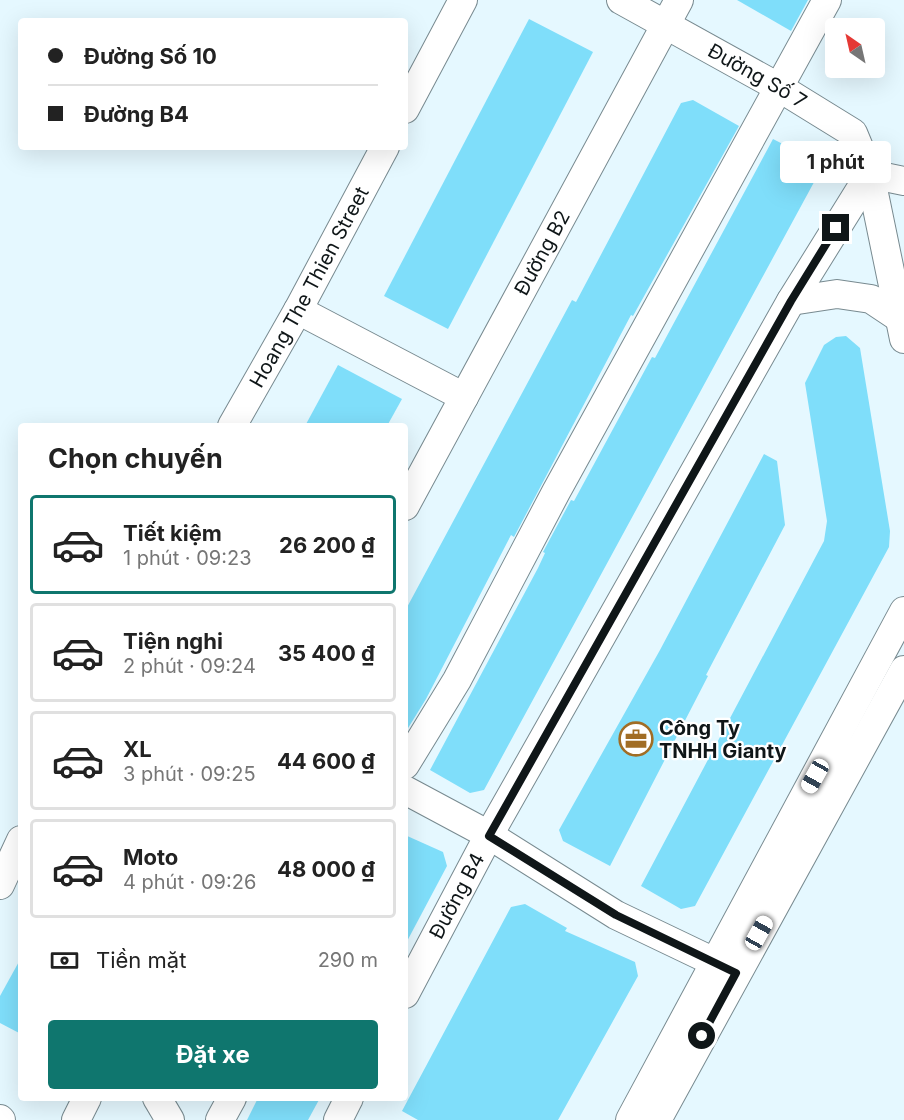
<!DOCTYPE html>
<html lang="vi">
<head>
<meta charset="utf-8">
<style>
  :root { --surface:#fff; --page:#f2f2f2; --text:#222; --muted:#767676; --line:#e0e0e0; --accent:#0f766e }
  body { margin:0; font-family:Inter,sans-serif; background:var(--page); color:var(--text); height:100vh; display:flex; flex-direction:column; font-size:22px; white-space:nowrap }
  * { box-sizing:border-box; margin:0 }
  p { font-size:20px; color:var(--muted) }
  .icon { flex:none; width:33px; height:33px; fill:none; stroke:currentColor; stroke-width:2; stroke-linecap:round; stroke-linejoin:round }
  .map { position:relative; flex:1; overflow:hidden }
  .details { position:absolute; left:18px; top:423px; width:390px; height:678px; display:flex; flex-direction:column; background:var(--surface); border-radius:6px; box-shadow:0 6px 24px #0002 }
  .details>* { flex:none }
  .top-card { position:absolute; left:18px; top:18px; width:390px; height:132px; border-radius:6px; box-shadow:0 6px 24px #0002; display:grid; align-content:center; height:132px; padding:0 30px; background:var(--surface) }
  .needle { width:39px; rotate:326deg }
  .buttons { position:absolute; left:825px; top:18px; display:grid; gap:12px }
  .buttons a { display:grid; place-items:center; width:60px; height:60px; border-radius:6px; background:var(--surface); box-shadow:0 6px 24px #0002; font-size:30px }
  .end { position:absolute; width:27px; height:27px; margin:-14px; border:8px solid #0f1618; background:#fff; box-shadow:0 0 0 3px #fff }
  .from { border-radius:50% }
  .bubble { position:absolute; height:42px; border-radius:6px; background:var(--surface); box-shadow:0 6px 24px #0002; font-size:20px; font-weight:700; line-height:42px; text-align:center }
  .car { position:absolute; width:18px; height:36px; margin:-18px -9px; border-radius:8px; box-shadow:0 0 4px 2px #0007; background:linear-gradient(#fff 24%,#345 0 40%,#fff 0 76%,#345 0 86%,#fff 0) }
  .top-card b { display:flex; align-items:center; gap:21px; height:57px; font-size:22px }
  .top-card b+b { border-top:2px solid var(--line) }
  .top-card i { width:15px; height:15px; background:var(--text) }
  ul { padding:0; list-style:none }
  li { display:flex; align-items:center; gap:18px; height:99px; margin:0 12px 9px; padding:0 18px; border:3px solid var(--line); border-radius:6px }
  li div { flex:1 }
  li b { display:block; font-size:22px }
  li em { font-style:normal; font-weight:700 }
  li.active { border-color:var(--accent) }
  li>.icon { width:54px; height:54px; stroke-width:1.5 }
  h2 { padding:0 30px; font-size:27px; line-height:72px }
  .pay { display:flex; align-items:center; gap:15px; height:66px; padding:0 30px; font-size:22px }
  .pay p { margin-inline-start:auto }
  .button { display:flex; gap:12px; margin-top:auto; padding:12px 30px }
  .button a { flex:1; height:69px; border-radius:6px; background:var(--accent); color:#fff; font-size:24px; font-weight:700; line-height:69px; text-align:center }
  .map>svg:first-child { display:block }
  .building { fill:#7fdefa }
  .lines { fill:none; stroke-linecap:round; stroke-linejoin:round }
  .minor-casing { stroke:#788a90; stroke-width:30 }
  .minor { stroke:#fff; stroke-width:28 }
  .route { stroke:#0f1618; stroke-width:8 }
  .labels { text-anchor:middle; stroke-width:4.5; stroke-linejoin:round; paint-order:stroke }
  .street-label { font-size:20px; fill:#0f1618; stroke:#fff }
  .poi-label { font-size:20px; font-weight:bold; fill:#0f1618; stroke:#fff; text-anchor:start }
</style>
</head>
<body>
<div class="map">
<svg width="904" height="1120" viewBox="0 0 904 1120">
  <rect width="100%" height="100%" fill="#e5f8ff"/>
  <g class="building">
    <path d="M 737,0 L 808,0 L 791,31 Z"/>
    <path d="M 529,19 L 593,52 L 448,329 L 384,296 Z"/>
    <path d="M 693,100 L 739,126 L 633,316 L 631,315 L 514,537 L 511,535 L 426,699 L 405,733 L 405,611 L 572,300 L 576,302 L 681,103 Z"/>
    <path d="M 773,139 L 814,160 L 819,173 L 484,790 L 470,793 L 430,770 L 538,568 L 545,553 L 543,552 L 571,500 L 574,501 L 652,357 L 655,358 Z"/>
    <path d="M 846,336 L 860,348 L 890,531 L 889,547 L 695,906 L 681,909 L 641,886 L 824,541 L 827,521 L 805,383 L 824,345 L 836,337 Z"/>
    <path d="M 338,365 L 402,399 L 387,426 L 305,426 Z"/>
    <path d="M 764,454 L 777,461 L 785,525 L 706,675 L 708,676 L 610,866 L 563,841 L 559,830 L 660,650 Z"/>
    <path d="M 405,835 L 443,852 L 447,866 L 405,945 Z"/>
    <path d="M 525,904 L 567,928 L 565,931 L 635,962 L 638,976 L 558,1120 L 418,1120 L 402,1111 L 511,907 Z"/>
    <path d="M 21,958 L 21,1034 L 0,1023 L 0,996 Z"/>
    <path d="M 258,1098 L 320,1098 L 308,1120 L 247,1120 Z"/>
  </g>
  <g class="lines">
    <g class="minor-casing">
      <g id="minor">
        <path id="s1" d="M 621,0 L 780,88 L 853,133 L 870,174 L 904,339"/>
        <path d="M 405,109 L 463,0"/>
        <path d="M 870,174 L 904,181"/>
        <path d="M 791,301 L 837,294 L 871,299 L 901,319"/>
        <path d="M 298,310 L 464,397"/>
        <path id="s2" d="M 232,426 L 298,310 L 385,147"/>
        <path id="s3" d="M 405,506 L 679,0"/>
        <path d="M 405,765 L 457,680 L 556,492 L 827,0"/>
        <path d="M 405,790 L 489,835 L 616,915 L 731,970"/>
        <path d="M 0,885 L 21,840"/>
        <path id="s4" d="M 405,994 L 489,835 L 791,301 L 870,174"/>
        <path d="M 157,1098 L 170,1120"/>
        <path d="M 0,1119 L 1,1120"/>
        <path d="M 76,1120 L 87,1098"/>
        <path d="M 220,1120 L 232,1098"/>
        <path d="M 338,1120 L 349,1098"/>
        <path d="M 630,1120 L 904,611"/>
        <path d="M 657,1120 L 904,670"/>
      </g>
    </g>
    <use href="#minor" class="minor"/>
  </g>
  <g class="lines">
    <path class="route" d="M 702,1036 L 736,973 L 616,915 L 489,836 L 791,301 L 836,228"/>
  </g>
  <defs>
    <g id="office-ring" transform="scale(1.725)"><circle r="9.5" fill="#fff" stroke="#a16d25" stroke-width="1.5"/><path d="M-6-3h4V-5.5h4V-3h4V5H-6ZM-1-4.5V-3h2v-1.5ZM-6 0V1H6V0Z" fill="#a16d25"/></g>
  </defs>
  <g fill-rule="evenodd">
    <use href="#office-ring" x="636" y="739"/>
  </g>
  <g class="labels">
    <g class="street-label">
      <text dy="7" stroke="none"><textPath href="#s1" startOffset="156">Đường Số 7</textPath></text>
      <text dy="7" stroke="none"><textPath href="#s3" startOffset="288">Đường B2</textPath></text>
      <text dy="7" stroke="none"><textPath href="#s2" startOffset="159">Hoang The Thien Street</textPath></text>
      <text dy="7" stroke="none"><textPath href="#s4" startOffset="111">Đường B4</textPath></text>
    </g>
    <g class="poi-label">
      <text x="659" y="735">Công Ty<tspan x="659" dy="23">TNHH Gianty</tspan></text>
    </g>
  </g>
</svg>
<div class="buttons">
<a><svg class="needle" viewBox="-14 -14 28 28"><path d="M0-13l5 13h-10z" fill="#e53935"/><path d="M0 13l5-13h-10z" fill="#767676"/></svg></a>
</div>
<i class="end from" style="left:702px;top:1036px"></i>
<i class="end" style="left:836px;top:228px"></i>
<div class="bubble" style="left:780px;top:141px;width:111px">1 phút</div>
<i class="car" style="left:815px;top:776px;rotate:209deg"></i>
<i class="car" style="left:759px;top:933px;rotate:29deg"></i>
<div class="top-card">
<b><i class="from"></i>Đường Số 10</b>
<b><i></i>Đường B4</b>
</div>
<section class="details">
<h2>Chọn chuyến</h2>
<ul>
<li class="active"><svg class="icon" aria-label="car" viewBox="0 0 24 24"><path d="M5 17H2v-5l4-1 3-4h7l3 4 3 1v5h-3M9 17h6M6 11h13"/><circle cx="7" cy="17" r="2"/><circle cx="17" cy="17" r="2"/></svg><div><b>Tiết kiệm</b><p>1 phút · 09:23</p></div><em>26 200 ₫</em></li>
<li><svg class="icon" aria-label="car" viewBox="0 0 24 24"><path d="M5 17H2v-5l4-1 3-4h7l3 4 3 1v5h-3M9 17h6M6 11h13"/><circle cx="7" cy="17" r="2"/><circle cx="17" cy="17" r="2"/></svg><div><b>Tiện nghi</b><p>2 phút · 09:24</p></div><em>35 400 ₫</em></li>
<li><svg class="icon" aria-label="car" viewBox="0 0 24 24"><path d="M5 17H2v-5l4-1 3-4h7l3 4 3 1v5h-3M9 17h6M6 11h13"/><circle cx="7" cy="17" r="2"/><circle cx="17" cy="17" r="2"/></svg><div><b>XL</b><p>3 phút · 09:25</p></div><em>44 600 ₫</em></li>
<li><svg class="icon" aria-label="car" viewBox="0 0 24 24"><path d="M5 17H2v-5l4-1 3-4h7l3 4 3 1v5h-3M9 17h6M6 11h13"/><circle cx="7" cy="17" r="2"/><circle cx="17" cy="17" r="2"/></svg><div><b>Moto</b><p>4 phút · 09:26</p></div><em>48 000 ₫</em></li>
</ul>
<div class="pay"><svg class="icon" aria-label="cash" viewBox="0 0 24 24"><path d="M3 7h18v10H3z"/><circle cx="12" cy="12" r="2"/></svg>Tiền mặt<p>290 m</p></div>
<div class="button"><a>Đặt xe</a></div>
</section>
</div>
</body>
</html>
